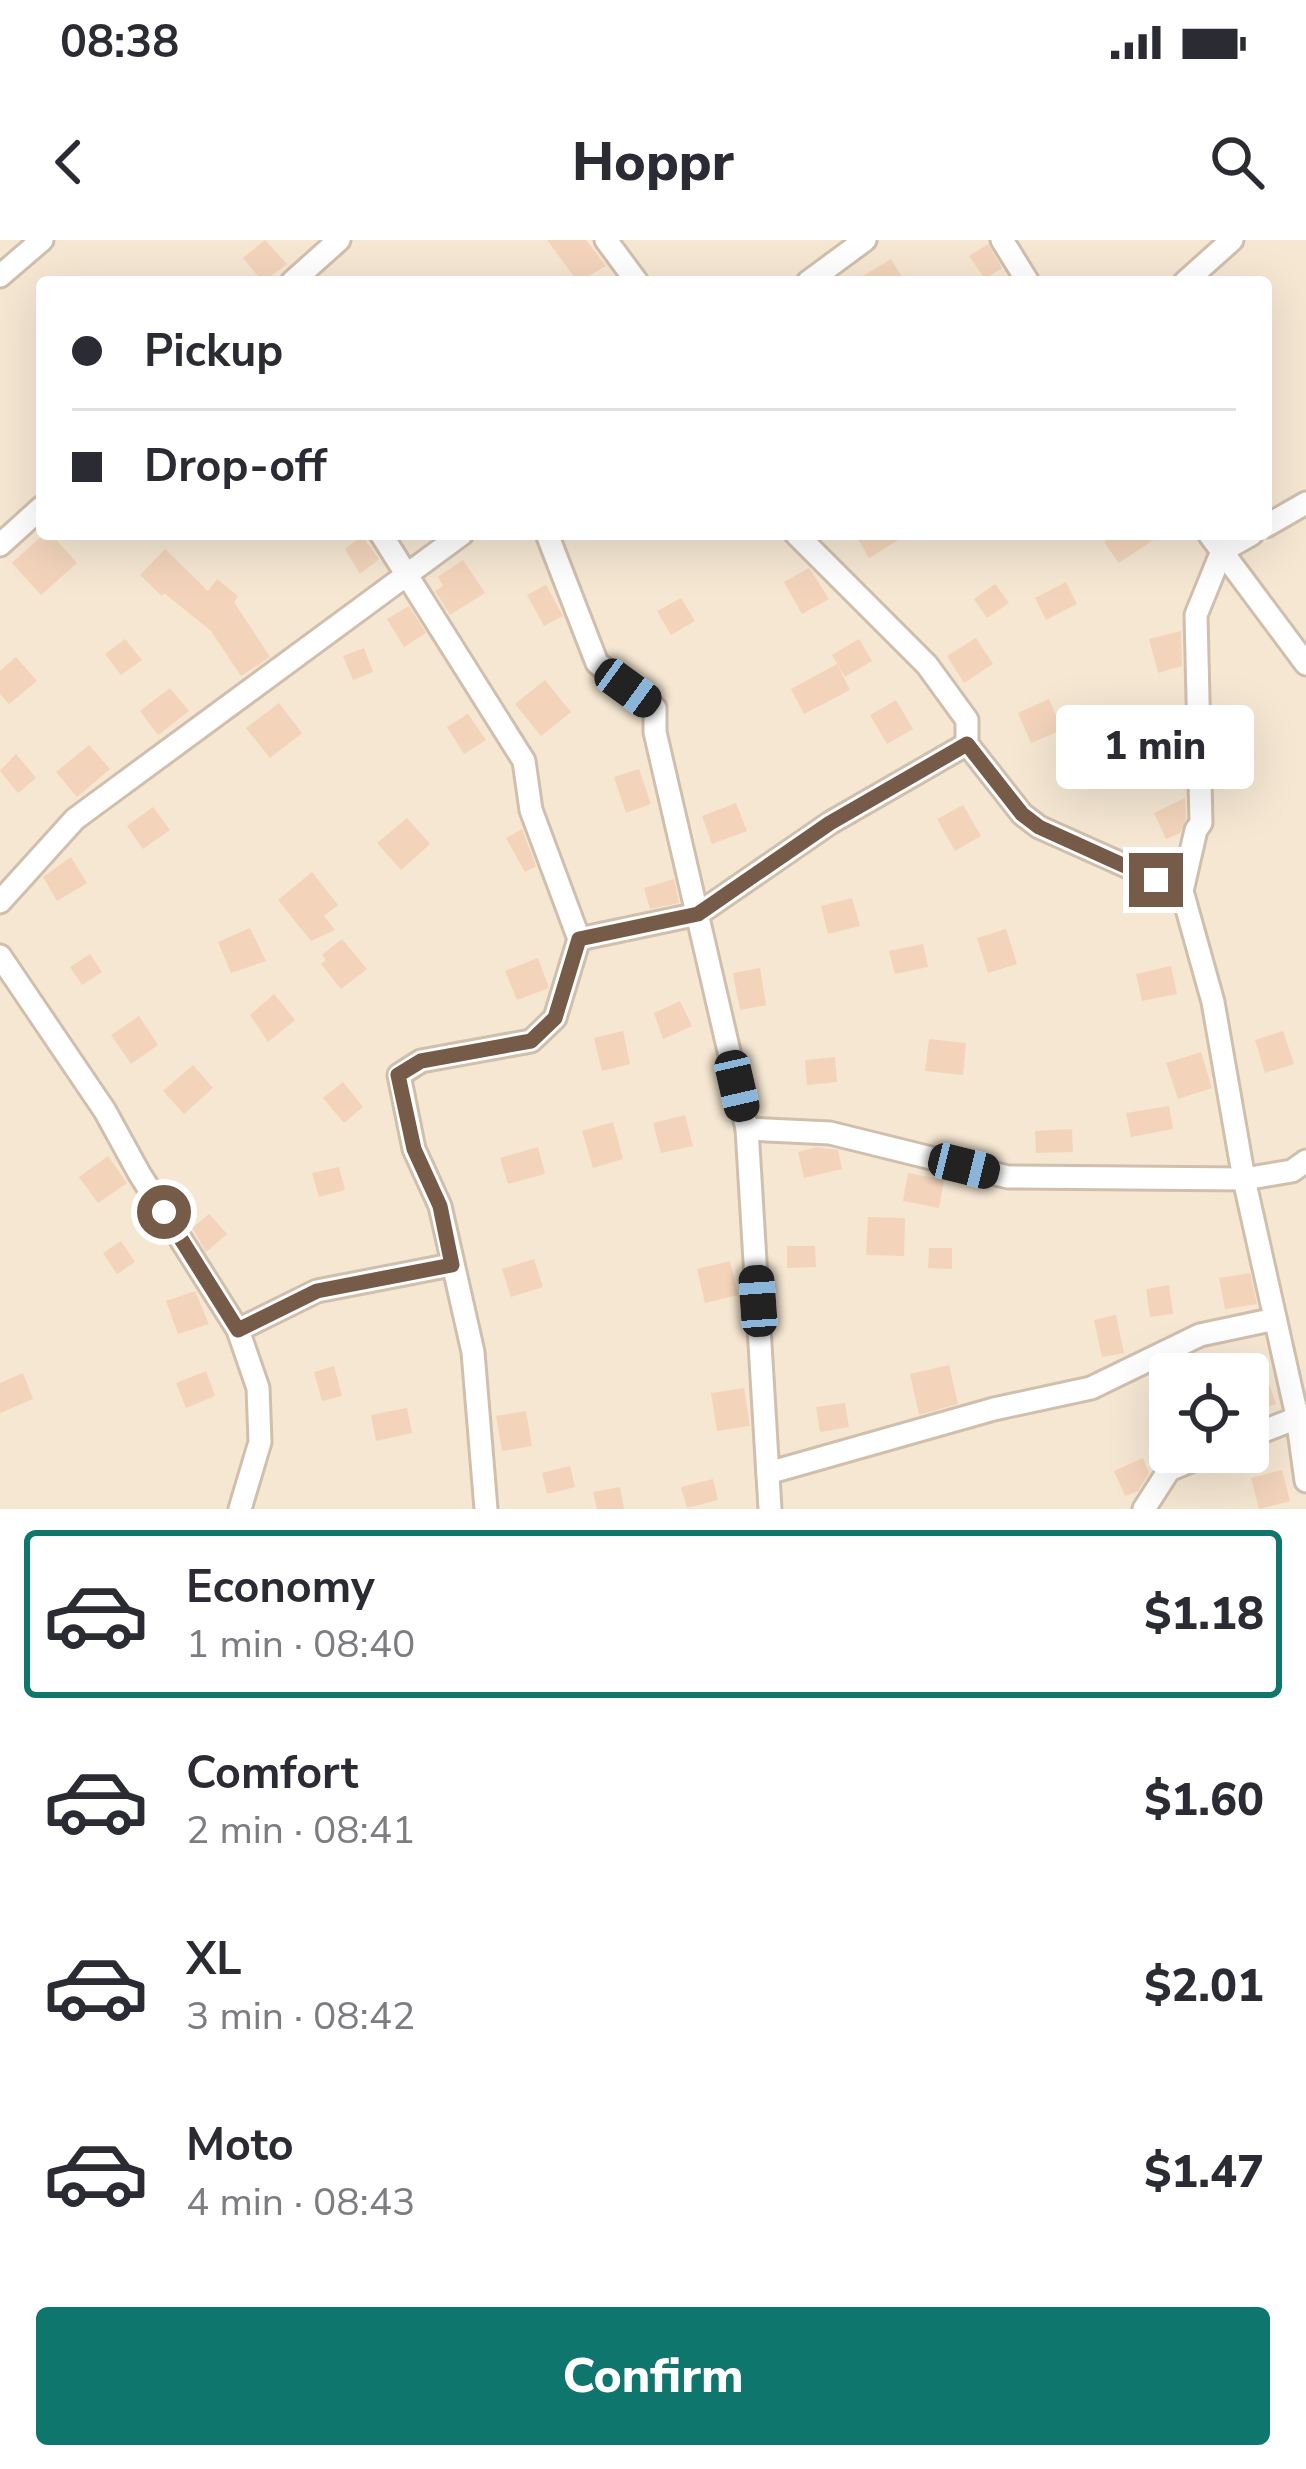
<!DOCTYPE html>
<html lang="en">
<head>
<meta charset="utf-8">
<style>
  :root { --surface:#fff; --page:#f7f7f7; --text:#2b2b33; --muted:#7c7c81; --line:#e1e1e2; --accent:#0f766e }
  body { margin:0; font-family:"Nunito Sans",sans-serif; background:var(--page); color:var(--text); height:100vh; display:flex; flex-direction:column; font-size:45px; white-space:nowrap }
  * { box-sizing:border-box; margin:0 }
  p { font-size:39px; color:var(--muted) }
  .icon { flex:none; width:66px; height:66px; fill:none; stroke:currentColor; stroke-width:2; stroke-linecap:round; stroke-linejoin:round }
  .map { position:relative; height:1269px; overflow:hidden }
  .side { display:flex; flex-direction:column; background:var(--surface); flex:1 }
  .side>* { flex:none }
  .banner { position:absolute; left:36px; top:36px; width:1236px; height:264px; border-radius:12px; box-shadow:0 12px 48px #0002; display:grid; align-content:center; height:264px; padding:0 36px; background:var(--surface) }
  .fabs { position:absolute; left:1149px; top:1113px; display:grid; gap:24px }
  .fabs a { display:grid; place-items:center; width:120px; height:120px; border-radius:12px; background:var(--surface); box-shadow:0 12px 48px #0002; font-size:60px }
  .end { position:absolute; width:54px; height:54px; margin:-27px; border:15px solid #765b49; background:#fff; box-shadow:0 0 0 6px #fff }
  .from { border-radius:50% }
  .bubble { position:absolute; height:84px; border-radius:12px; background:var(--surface); box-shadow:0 12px 48px #0002; font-size:39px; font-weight:800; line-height:84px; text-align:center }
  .car { position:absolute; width:36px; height:72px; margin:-36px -18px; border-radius:15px; box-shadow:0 0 9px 3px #0007; background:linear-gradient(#222 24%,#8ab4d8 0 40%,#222 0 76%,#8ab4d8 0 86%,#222 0) }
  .banner b { display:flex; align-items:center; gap:42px; height:114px; font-size:45px }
  .banner b+b { border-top:3px solid var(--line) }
  .banner i { width:30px; height:30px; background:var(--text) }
  ul { padding:21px 0 0; list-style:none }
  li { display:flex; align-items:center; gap:36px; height:168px; margin:0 24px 18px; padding:0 12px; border:6px solid transparent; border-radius:12px }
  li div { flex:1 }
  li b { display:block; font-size:45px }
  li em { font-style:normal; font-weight:800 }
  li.current { border-color:var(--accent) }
  li>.icon { width:108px; height:108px; stroke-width:1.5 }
  .button { display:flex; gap:24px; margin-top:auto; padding:24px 36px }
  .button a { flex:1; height:138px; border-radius:12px; background:var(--accent); color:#fff; font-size:48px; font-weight:800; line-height:138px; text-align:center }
  .status { display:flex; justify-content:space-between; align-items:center; height:84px; padding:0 60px; background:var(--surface); direction:ltr }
  .status svg { height:33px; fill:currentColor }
  header { display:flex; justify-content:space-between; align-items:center; height:156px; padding:0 36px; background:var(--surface); font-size:54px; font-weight:800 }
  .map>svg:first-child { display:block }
  .residential { fill:#f5e7d2; fill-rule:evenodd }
  .building { fill:#f3d4bb }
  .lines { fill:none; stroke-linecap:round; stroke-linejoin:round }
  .minor-casing { stroke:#d1bfad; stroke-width:27 }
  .minor { stroke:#fff; stroke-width:21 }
  .route { stroke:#765b49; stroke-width:15 }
</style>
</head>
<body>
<div class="status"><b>08:38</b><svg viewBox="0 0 49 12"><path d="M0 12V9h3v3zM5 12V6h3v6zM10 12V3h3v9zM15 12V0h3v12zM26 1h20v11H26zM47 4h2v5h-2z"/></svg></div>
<header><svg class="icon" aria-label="back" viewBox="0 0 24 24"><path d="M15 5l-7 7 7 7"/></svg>Hoppr<svg class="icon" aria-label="search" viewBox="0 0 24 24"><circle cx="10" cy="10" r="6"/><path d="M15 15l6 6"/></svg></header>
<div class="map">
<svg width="1306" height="1269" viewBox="0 0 1306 1269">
  <rect width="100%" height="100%" fill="#fdf5e4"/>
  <path class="residential" d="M 0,0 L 1306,0 L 1306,1269 L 0,1269 ZM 42,42 L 1266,42 L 1266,294 L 42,294 ZM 1170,1134 L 1248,1134 L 1248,1212 L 1170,1212 Z"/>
  <g class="building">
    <path d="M 265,0 L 287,24 L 263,42 L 243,18 Z"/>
    <path d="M 547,0 L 586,0 L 606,26 L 578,42 Z"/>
    <path d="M 988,4 L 1002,28 L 985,39 L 969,16 Z"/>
    <path d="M 891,19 L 905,42 L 853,42 Z"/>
    <path d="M 44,294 L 51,294 L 77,323 L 41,355 L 12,323 Z"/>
    <path d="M 855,294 L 908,294 L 869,318 Z"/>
    <path d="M 1115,294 L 1162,294 L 1119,323 L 1104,302 Z"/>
    <path d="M 362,296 L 379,319 L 360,334 L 345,309 Z"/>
    <path d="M 165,309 L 208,351 L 217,339 L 238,356 L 234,362 L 270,417 L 241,436 L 211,391 L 164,353 L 162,356 L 140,335 Z"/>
    <path d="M 463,320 L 485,353 L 450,375 L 435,351 L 443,346 L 438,337 Z"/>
    <path d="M 809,328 L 829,359 L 802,374 L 784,342 Z"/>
    <path d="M 1066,342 L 1077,364 L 1046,380 L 1035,358 Z"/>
    <path d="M 995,344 L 1009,363 L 987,378 L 974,359 Z"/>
    <path d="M 546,345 L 563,376 L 544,386 L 527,355 Z"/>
    <path d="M 681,358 L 695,381 L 671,395 L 657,371 Z"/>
    <path d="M 409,366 L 426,393 L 404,407 L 387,379 Z"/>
    <path d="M 1181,391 L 1182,426 L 1158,433 L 1149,399 Z"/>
    <path d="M 976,398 L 993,424 L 964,443 L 947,416 Z"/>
    <path d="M 125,399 L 142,420 L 121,435 L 105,414 Z"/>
    <path d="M 859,399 L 872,421 L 845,437 L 832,415 Z"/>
    <path d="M 364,408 L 373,432 L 353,440 L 343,416 Z"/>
    <path d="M 16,417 L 37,441 L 9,464 L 0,454 L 0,431 Z"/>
    <path d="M 837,424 L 850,450 L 804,474 L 791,449 Z"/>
    <path d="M 545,440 L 571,472 L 541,496 L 515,464 Z"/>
    <path d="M 170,448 L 189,471 L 158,495 L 140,471 Z"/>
    <path d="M 1049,459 L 1062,490 L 1031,503 L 1018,473 Z"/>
    <path d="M 896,460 L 913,489 L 887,504 L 870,475 Z"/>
    <path d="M 279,463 L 302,493 L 270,518 L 246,488 Z"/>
    <path d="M 468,474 L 486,500 L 464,514 L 447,487 Z"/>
    <path d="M 89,505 L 110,529 L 77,557 L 56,532 Z"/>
    <path d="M 16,514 L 36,538 L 18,553 L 0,531 Z"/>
    <path d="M 639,529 L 651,564 L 626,573 L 614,537 Z"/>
    <path d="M 1185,558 L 1186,578 L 1180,593 L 1166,599 L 1154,573 Z"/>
    <path d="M 736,563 L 747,591 L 712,604 L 702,576 Z"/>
    <path d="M 963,565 L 981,596 L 955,611 L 937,579 Z"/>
    <path d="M 153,567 L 170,590 L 143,609 L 127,586 Z"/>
    <path d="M 407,578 L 430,604 L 401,630 L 377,603 Z"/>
    <path d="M 522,589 L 536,626 L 525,632 L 506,598 Z"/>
    <path d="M 71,617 L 87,643 L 57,661 L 43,637 Z"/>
    <path d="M 312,632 L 338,665 L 324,676 L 335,690 L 311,701 L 278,660 Z"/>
    <path d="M 674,639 L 679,663 L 650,669 L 644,648 Z"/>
    <path d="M 852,658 L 860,686 L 828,694 L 821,666 Z"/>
    <path d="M 250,688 L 266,721 L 231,733 L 218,702 Z"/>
    <path d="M 1006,689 L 1017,724 L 988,733 L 977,698 Z"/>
    <path d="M 342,699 L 367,729 L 341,749 L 321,724 L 326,720 L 322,715 Z"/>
    <path d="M 923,704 L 928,727 L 895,734 L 889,711 Z"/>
    <path d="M 90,714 L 102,732 L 82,745 L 70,727 Z"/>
    <path d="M 538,718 L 549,748 L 517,760 L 505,731 Z"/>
    <path d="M 1171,726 L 1177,754 L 1142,761 L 1136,734 Z"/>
    <path d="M 760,728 L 766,765 L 740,770 L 733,733 Z"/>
    <path d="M 274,754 L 295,780 L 268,802 L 250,775 Z"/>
    <path d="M 680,761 L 692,786 L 663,799 L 654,773 Z"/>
    <path d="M 139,776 L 158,805 L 131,824 L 111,795 Z"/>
    <path d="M 623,791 L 630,824 L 602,831 L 594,798 Z"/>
    <path d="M 1283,791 L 1294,824 L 1265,833 L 1255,800 Z"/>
    <path d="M 929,799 L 966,803 L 963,835 L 925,831 Z"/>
    <path d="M 1201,812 L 1212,848 L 1178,859 L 1166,823 Z"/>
    <path d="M 835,817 L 837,842 L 807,845 L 805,820 Z"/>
    <path d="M 193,825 L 213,848 L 184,874 L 163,851 Z"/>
    <path d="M 343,842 L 363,867 L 344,883 L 323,858 Z"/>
    <path d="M 1169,866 L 1173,889 L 1131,897 L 1126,873 Z"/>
    <path d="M 685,875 L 693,906 L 661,913 L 653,883 Z"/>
    <path d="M 613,882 L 623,919 L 593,928 L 582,891 Z"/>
    <path d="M 1072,889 L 1073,912 L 1036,913 L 1035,891 Z"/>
    <path d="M 538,907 L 545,934 L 508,944 L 500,918 Z"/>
    <path d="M 817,907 L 838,910 L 842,929 L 804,938 L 798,912 Z"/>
    <path d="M 108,916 L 127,943 L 98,963 L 79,937 Z"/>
    <path d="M 339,927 L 345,950 L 319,957 L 312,933 Z"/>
    <path d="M 908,933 L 944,940 L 939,968 L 903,961 Z"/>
    <path d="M 209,974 L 227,994 L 206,1012 L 192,988 Z"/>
    <path d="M 868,977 L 905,978 L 904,1016 L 866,1015 Z"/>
    <path d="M 121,1001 L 135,1022 L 117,1034 L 103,1013 Z"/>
    <path d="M 787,1006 L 815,1006 L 816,1027 L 787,1028 Z"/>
    <path d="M 929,1008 L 952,1008 L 952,1029 L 928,1028 Z"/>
    <path d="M 534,1019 L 543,1047 L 511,1057 L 502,1029 Z"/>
    <path d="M 730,1021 L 738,1055 L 705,1063 L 697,1029 Z"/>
    <path d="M 1250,1033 L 1257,1064 L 1225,1069 L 1219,1038 Z"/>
    <path d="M 1169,1045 L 1173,1074 L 1150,1077 L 1146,1049 Z"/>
    <path d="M 195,1051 L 209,1084 L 178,1094 L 166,1061 Z"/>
    <path d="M 1116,1075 L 1124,1113 L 1102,1117 L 1094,1080 Z"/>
    <path d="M 949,1125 L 958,1164 L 919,1175 L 910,1134 Z"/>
    <path d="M 334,1126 L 342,1156 L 322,1161 L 314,1132 Z"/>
    <path d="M 206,1131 L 215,1156 L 186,1168 L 176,1143 Z"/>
    <path d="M 23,1133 L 33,1159 L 0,1173 L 0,1143 Z"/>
    <path d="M 1266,1135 L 1276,1164 L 1248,1173 L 1248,1141 Z"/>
    <path d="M 744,1148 L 750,1186 L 717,1191 L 711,1153 Z"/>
    <path d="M 845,1163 L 849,1187 L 820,1192 L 816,1167 Z"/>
    <path d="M 407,1168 L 412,1193 L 376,1201 L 371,1175 Z"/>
    <path d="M 526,1171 L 532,1206 L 502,1211 L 496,1176 Z"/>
    <path d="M 1143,1218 L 1149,1233 L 1138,1251 L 1125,1256 L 1114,1231 Z"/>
    <path d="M 570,1226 L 575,1247 L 547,1254 L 542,1233 Z"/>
    <path d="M 1282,1230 L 1290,1261 L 1259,1269 L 1251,1238 Z"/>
    <path d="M 713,1239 L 718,1260 L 687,1268 L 681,1247 Z"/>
    <path d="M 620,1247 L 624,1269 L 597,1269 L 593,1252 Z"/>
  </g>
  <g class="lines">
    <g class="minor-casing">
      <g id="minor">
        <path d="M 606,0 L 637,42"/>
        <path d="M 1002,0 L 1028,42"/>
        <path d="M 0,36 L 42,0"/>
        <path d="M 292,42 L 339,0"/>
        <path d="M 808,42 L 865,0"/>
        <path d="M 1185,42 L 1232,0"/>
        <path d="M 1266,286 L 1306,263"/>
        <path d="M 381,294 L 524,521 L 531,570 L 579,699 L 555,778 L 531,801 L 421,821 L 399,835 L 414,909 L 440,966 L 473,1112 L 486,1269"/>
        <path d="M 547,294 L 597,423 L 655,468 L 655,492 L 747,889 L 770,1269"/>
        <path d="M 796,294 L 927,425 L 967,480 L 967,504 L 1022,574 L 1039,587 L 1182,651"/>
        <path d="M 1209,294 L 1306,424"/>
        <path d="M 1252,294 L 1222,311 L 1196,375 L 1201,583 L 1196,590 L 1182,651 L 1213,762 L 1244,939 L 1297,1176 L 1306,1241"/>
        <path d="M 0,305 L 42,267"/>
        <path d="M 0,662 L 75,579 L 462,294"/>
        <path d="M 579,699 L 698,674 L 830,583 L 967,504"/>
        <path d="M 0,716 L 105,871 L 139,933 L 238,1090 L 258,1148 L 260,1202 L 240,1269"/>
        <path d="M 747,889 L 830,893 L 1008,937 L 1244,939 L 1292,931 L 1306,921"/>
        <path d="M 238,1090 L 317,1051 L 451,1025"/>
        <path d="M 1248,1197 L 1305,1175"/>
        <path d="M 768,1233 L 994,1169 L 1091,1148 L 1200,1095 L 1275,1079"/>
        <path d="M 1144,1269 L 1169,1230 L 1212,1212"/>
      </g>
    </g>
    <use href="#minor" class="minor"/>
  </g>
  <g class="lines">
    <path class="route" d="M 164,972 L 238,1090 L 317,1051 L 452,1025 L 440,966 L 414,909 L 398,835 L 421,821 L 531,801 L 555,778 L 579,699 L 698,674 L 830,583 L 967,504 L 1022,574 L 1039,587 L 1156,640"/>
  </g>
</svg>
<div class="fabs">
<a><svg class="icon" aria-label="locate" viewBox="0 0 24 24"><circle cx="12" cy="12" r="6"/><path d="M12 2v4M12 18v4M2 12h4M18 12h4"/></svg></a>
</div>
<i class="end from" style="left:164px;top:972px"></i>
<i class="end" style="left:1156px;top:640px"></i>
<div class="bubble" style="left:1056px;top:465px;width:198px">1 min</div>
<i class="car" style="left:628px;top:448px;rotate:126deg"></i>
<i class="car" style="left:737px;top:846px;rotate:167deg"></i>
<i class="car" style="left:964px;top:926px;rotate:104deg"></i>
<i class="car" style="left:758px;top:1061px;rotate:356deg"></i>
<div class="banner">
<b><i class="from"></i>Pickup</b>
<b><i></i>Drop-off</b>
</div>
</div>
<section class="side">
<ul>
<li class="current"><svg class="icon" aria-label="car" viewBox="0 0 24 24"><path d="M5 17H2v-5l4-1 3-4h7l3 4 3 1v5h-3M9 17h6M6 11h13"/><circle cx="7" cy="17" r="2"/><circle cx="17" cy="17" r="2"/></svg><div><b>Economy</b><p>1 min · 08:40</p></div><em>$1.18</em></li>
<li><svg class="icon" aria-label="car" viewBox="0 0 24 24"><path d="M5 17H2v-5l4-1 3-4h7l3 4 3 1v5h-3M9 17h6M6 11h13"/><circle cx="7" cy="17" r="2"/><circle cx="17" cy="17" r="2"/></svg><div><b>Comfort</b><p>2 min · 08:41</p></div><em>$1.60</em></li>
<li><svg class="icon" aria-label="car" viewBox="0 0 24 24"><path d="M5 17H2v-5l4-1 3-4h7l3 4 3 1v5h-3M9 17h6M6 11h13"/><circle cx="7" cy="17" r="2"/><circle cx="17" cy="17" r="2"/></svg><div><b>XL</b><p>3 min · 08:42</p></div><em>$2.01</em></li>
<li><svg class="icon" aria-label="car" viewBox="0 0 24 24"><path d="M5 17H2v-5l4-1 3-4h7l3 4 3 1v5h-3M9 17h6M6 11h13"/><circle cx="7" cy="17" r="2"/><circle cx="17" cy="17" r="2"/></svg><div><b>Moto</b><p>4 min · 08:43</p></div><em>$1.47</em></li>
</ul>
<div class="button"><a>Confirm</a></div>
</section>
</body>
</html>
